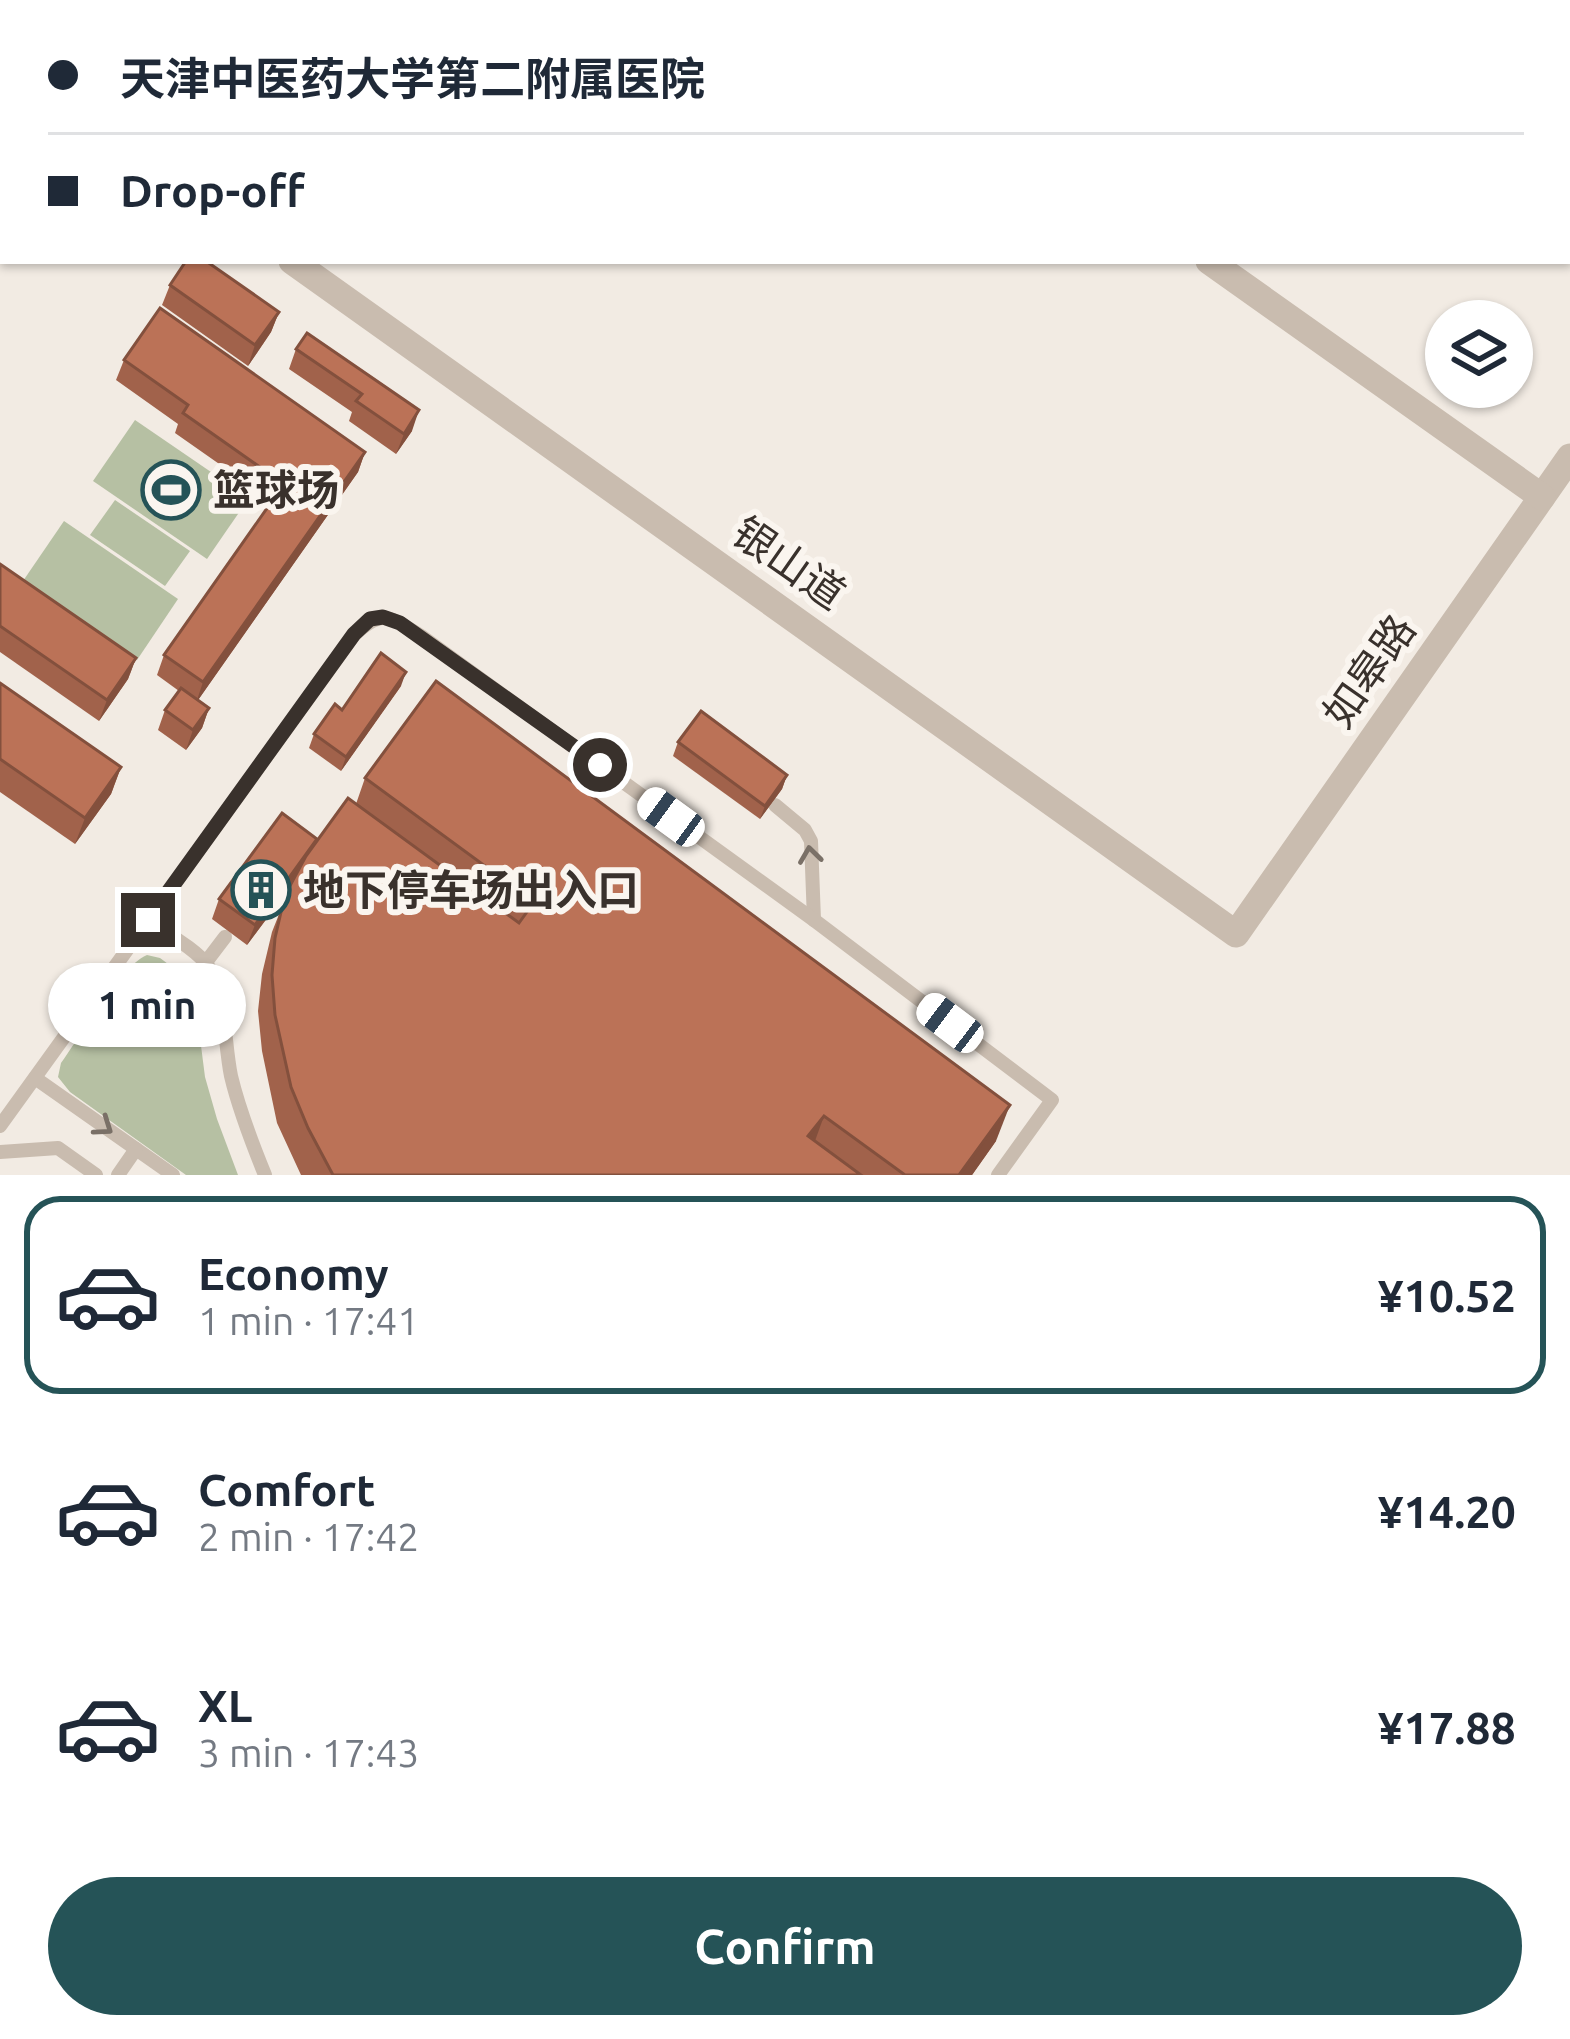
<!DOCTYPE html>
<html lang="en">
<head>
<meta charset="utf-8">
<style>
  :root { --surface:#fff; --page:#f2f2f3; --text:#1f2937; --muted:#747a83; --line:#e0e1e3; --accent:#255357 }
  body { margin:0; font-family:Ubuntu,"Noto Sans SC",sans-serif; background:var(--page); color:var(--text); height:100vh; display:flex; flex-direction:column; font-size:45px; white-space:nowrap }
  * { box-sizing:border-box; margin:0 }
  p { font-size:39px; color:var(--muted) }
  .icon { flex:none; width:66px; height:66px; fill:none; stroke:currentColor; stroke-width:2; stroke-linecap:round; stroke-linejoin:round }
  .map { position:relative; height:1175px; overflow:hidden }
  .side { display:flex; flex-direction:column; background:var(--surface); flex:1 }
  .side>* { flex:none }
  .hud { position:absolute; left:0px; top:0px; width:1572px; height:264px; box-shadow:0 3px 9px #0004; display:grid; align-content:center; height:264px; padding:0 48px; background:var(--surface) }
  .controls { position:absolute; left:1425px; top:300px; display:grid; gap:24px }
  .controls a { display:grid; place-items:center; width:108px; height:108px; border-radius:50%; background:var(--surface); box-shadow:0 3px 9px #0004; font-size:60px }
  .end { position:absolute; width:54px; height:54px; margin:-27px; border:15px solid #39312c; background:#fff; box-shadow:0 0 0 6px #fff }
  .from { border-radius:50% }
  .bubble { position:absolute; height:84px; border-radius:42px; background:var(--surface); box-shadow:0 3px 9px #0004; font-size:39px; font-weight:700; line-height:84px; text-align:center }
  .car { position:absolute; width:36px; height:72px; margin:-36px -18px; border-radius:15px; box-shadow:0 0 9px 3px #0007; background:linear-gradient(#fff 24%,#345 0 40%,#fff 0 76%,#345 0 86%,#fff 0) }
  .hud b { display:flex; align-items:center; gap:42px; height:114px; font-size:45px }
  .hud b+b { border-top:3px solid var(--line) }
  .hud i { width:30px; height:30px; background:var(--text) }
  ul { padding:21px 0 0; list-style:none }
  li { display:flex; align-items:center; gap:36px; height:198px; margin:0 24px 18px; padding:0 24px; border:6px solid transparent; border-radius:36px }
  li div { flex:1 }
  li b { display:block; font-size:45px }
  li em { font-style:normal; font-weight:700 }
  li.on { border-color:var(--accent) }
  li>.icon { width:108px; height:108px; stroke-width:1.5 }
  .cta { display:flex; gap:24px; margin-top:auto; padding:24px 48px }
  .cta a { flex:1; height:138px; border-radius:72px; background:var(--accent); color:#fff; font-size:48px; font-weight:700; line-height:138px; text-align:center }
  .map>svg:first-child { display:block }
  .green { fill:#b6c0a3 }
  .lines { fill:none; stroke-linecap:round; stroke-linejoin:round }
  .lane { stroke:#c9bcaf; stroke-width:14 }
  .street { stroke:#c9bcaf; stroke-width:27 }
  .secondary { stroke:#9d8c80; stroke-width:30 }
  .wall { fill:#a1624b }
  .shaded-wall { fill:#83503d }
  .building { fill:#bb7257; stroke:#83503d; stroke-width:3 }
  .oneway { stroke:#7a7067 }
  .route { stroke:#39312c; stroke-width:15 }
  .labels { text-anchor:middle; stroke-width:12; stroke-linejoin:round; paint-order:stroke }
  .poi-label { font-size:42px; font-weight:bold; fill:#39312c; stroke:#faf5ef; text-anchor:start }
  .street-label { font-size:42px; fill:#39312c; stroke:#faf5ef }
</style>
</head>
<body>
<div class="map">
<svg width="1570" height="1175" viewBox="0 0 1570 1175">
  <rect width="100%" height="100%" fill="#f2ebe3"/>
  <g class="green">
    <path d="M 135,420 L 249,498 L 207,559 L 93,481 Z"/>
    <path d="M 115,500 L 190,551 L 165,586 L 90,535 Z"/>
    <path d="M 64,521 L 178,599 L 137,660 L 23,581 Z"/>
    <path d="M 147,955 L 160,958 L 187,978 L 198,997 L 199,1030 L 205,1077 L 217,1119 L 238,1175 L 186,1175 L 70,1092 L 58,1077 L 61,1063 C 80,1037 120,966 147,955 Z"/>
  </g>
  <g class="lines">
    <g class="lane">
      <path d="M 775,805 L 805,830 L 811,841 L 814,920"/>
      <path d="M 148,920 C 165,932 197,950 208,966 C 226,993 224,1043 231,1076 C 239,1110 252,1143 265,1175"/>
      <path d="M 206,962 L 225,937"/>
      <path d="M 35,1078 L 173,1175"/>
      <path d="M 0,1126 L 354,635 C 383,608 389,617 421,636 L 814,920 L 1052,1100 L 998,1175"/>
      <path d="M 0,1152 L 58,1148 L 96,1175"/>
      <path d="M 118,1175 L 136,1149"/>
    </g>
    <g class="street">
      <path d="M 842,0 L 846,3"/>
      <path d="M 292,261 L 1236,934 L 1570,457"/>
      <path d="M 1209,261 L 1542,497"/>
    </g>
    <g class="secondary">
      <path d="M 71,3 L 73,0"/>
      <path d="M 98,3 L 100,0"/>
      <path d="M 0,105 L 3,100"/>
      <path d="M 0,141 L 3,137"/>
    </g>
  </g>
  <g class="wall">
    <path d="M 170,285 L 279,312 L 271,332 L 248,366 L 162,305 Z"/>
    <path d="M 307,333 L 412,431 L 396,454 L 349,421 L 352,412 L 289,369 L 296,349 Z"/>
    <path d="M 124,360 L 365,452 L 358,472 L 198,700 L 209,708 L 202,728 L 186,750 L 158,730 L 165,710 L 179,691 L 157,675 L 164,655 L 272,501 L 175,433 L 178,424 L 116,380 Z"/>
    <path d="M 0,564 L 136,658 L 128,679 L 99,721 L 0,652 Z"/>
    <path d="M 0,683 L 121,767 L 111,794 L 75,844 L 0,792 Z"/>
    <path d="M 401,686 L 341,771 L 309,748 L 314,734 L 342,710 Z"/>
    <path d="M 678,742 L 787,775 L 782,789 L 760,819 L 673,756 Z"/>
    <path d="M 365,778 L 996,1141 L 972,1175 L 301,1175 L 277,1123 L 262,1051 L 258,1011 L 262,974 L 272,932 L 289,889 L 247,945 L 212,919 L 219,899 L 317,839 L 356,804 Z"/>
  </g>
  <g class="shaded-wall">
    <path d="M 279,312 L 271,332 L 248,366 L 255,345 Z"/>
    <path d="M 419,410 L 412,431 L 396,454 L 404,434 Z"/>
    <path d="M 365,452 L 358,472 L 196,703 L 203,682 Z"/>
    <path d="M 136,658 L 128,679 L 99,721 L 107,700 Z"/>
    <path d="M 406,672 L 401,686 L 341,771 L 346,757 Z"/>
    <path d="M 209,708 L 202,728 L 186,750 L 193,730 Z"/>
    <path d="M 121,767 L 111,794 L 75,844 L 85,818 Z"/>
    <path d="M 787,775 L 782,789 L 760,819 L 765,806 Z"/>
    <path d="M 317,839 L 310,860 L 247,945 L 255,925 Z"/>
    <path d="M 1010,1105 L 996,1141 L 972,1175 L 959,1175 Z"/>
    <path d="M 824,1116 L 811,1152 L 808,1136 Z"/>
  </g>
  <g class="building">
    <path d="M 186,261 L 206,261 L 279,312 L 255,345 L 170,285 Z"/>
    <path d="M 160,308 L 365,452 L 203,682 L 164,655 L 284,484 L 183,413 L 188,405 L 124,360 Z"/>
    <path d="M 307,333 L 419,410 L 404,434 L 356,401 L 362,394 L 296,349 Z"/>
    <path d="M 0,564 L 136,658 L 107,700 L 0,626 Z"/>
    <path d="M 381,653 L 406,672 L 346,757 L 314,734 L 335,704 L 342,710 Z"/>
    <path d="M 436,681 L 1010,1105 L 959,1175 L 905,1175 L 824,1116 L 808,1136 L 861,1175 L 333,1175 L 308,1128 L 291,1087 L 275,1015 L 272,975 L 275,938 L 285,895 L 306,856 L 348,798 L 519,923 L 534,902 L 365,778 Z"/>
    <path d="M 0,683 L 121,767 L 85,818 L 0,759 Z"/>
    <path d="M 181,688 L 209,708 L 193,730 L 165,710 Z"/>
    <path d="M 701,711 L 787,775 L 765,806 L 678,742 Z"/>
    <path d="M 282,813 L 317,839 L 255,925 L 219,899 Z"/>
  </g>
  <defs><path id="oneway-chevron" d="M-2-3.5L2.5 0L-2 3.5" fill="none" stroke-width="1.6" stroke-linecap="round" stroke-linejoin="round" transform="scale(3)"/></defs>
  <g class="oneway">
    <use href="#oneway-chevron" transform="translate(810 855) rotate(-98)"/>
    <use href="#oneway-chevron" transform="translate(104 1127) rotate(35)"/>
  </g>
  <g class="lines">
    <path class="route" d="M 148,920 L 354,634 L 370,619 L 383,617 L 400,623 L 600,765"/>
  </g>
  <defs>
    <g id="stadium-ring" transform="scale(3)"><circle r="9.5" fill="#faf5ef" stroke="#255357" stroke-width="1.5"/><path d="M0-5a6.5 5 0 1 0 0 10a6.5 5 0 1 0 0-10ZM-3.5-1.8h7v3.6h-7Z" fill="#255357"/></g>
    <g id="building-ring" transform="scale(3)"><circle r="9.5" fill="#faf5ef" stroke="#255357" stroke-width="1.5"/><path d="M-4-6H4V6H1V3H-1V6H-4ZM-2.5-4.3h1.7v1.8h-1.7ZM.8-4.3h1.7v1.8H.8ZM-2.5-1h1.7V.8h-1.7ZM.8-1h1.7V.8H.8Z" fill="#255357"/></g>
  </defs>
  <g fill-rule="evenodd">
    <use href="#stadium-ring" x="171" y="490"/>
    <use href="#building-ring" x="261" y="890"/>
  </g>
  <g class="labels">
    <g class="poi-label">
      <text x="213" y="505">篮球场</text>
      <text x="303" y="905">地下停车场出入口</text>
    </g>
    <g class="street-label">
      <text transform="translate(789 563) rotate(35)" y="15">银山道</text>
      <text transform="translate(1369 671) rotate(-55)" y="15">如皋路</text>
    </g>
  </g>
</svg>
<div class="controls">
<a><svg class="icon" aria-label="layers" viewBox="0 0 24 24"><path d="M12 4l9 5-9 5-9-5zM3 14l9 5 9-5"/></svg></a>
</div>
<i class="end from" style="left:600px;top:765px"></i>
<i class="end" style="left:148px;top:920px"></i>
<div class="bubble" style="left:48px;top:963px;width:198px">1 min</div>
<i class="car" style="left:671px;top:817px;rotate:306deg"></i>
<i class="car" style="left:950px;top:1023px;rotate:307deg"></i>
<div class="hud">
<b><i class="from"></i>天津中医药大学第二附属医院</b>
<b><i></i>Drop-off</b>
</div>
</div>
<section class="side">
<ul>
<li class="on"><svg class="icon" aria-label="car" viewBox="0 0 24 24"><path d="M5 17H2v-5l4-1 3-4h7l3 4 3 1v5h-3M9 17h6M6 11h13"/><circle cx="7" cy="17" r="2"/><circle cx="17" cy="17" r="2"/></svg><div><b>Economy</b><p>1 min · 17:41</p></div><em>¥10.52</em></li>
<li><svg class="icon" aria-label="car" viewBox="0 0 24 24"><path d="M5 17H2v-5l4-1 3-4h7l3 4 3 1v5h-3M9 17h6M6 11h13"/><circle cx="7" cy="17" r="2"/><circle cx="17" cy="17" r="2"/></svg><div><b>Comfort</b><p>2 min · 17:42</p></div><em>¥14.20</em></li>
<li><svg class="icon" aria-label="car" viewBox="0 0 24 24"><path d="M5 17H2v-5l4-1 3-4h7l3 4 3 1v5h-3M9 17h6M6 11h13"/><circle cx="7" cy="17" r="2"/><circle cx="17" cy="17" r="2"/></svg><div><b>XL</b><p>3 min · 17:43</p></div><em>¥17.88</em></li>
</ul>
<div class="cta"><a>Confirm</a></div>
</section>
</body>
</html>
